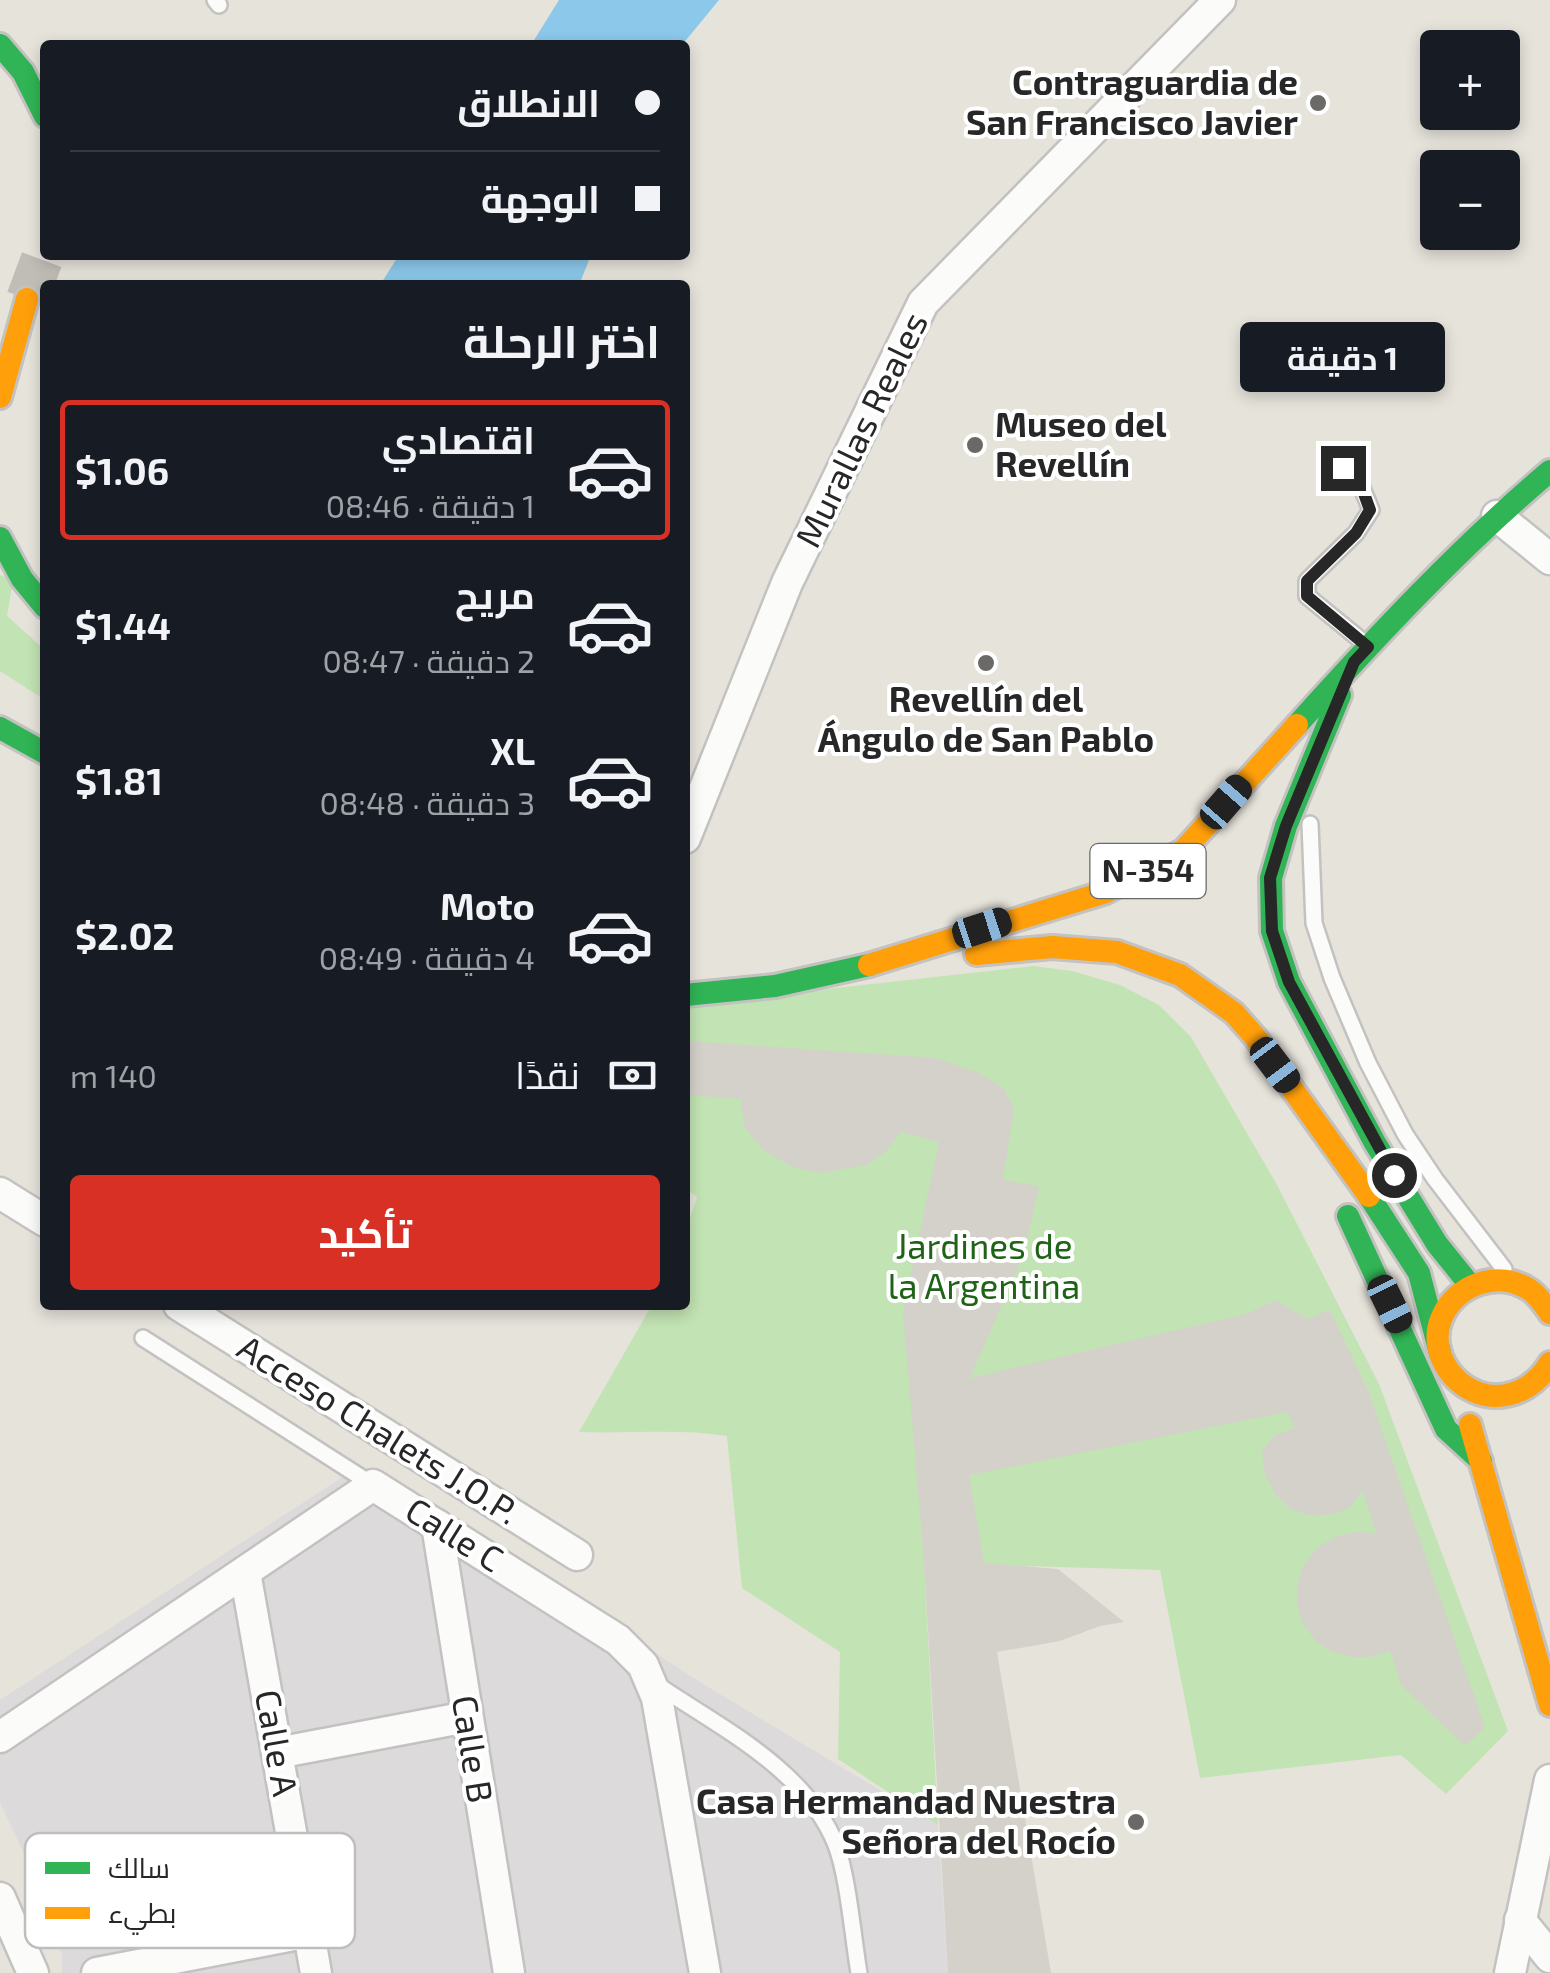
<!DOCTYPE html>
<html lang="ar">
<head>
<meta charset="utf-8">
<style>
  :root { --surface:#171b24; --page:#242831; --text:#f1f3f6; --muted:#9ea1a6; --line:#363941; --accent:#d93025 }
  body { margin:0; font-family:"Exo 2",Cairo,sans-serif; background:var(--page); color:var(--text); direction:rtl; height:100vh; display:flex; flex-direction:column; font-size:38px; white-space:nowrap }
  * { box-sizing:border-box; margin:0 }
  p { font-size:32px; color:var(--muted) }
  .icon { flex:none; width:55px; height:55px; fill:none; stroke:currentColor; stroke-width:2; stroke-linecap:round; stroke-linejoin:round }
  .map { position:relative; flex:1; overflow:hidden; direction:ltr }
  .drawer { position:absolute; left:40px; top:280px; width:650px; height:1030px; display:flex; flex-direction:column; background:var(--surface); border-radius:10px; box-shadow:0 5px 15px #0003; direction:rtl }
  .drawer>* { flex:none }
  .guide { position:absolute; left:40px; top:40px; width:650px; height:220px; border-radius:10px; box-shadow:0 5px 15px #0003; direction:rtl; display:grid; align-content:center; height:220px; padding:0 30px; background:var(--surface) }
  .buttons { position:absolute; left:1420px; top:30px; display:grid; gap:20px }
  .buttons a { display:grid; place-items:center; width:100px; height:100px; border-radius:10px; background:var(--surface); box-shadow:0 5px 15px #0003; font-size:50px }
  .end { position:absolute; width:45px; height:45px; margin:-22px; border:12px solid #272727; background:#fff; box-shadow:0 0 0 5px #fff }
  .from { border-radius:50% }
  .bubble { position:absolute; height:70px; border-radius:10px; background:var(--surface); box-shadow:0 5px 15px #0003; font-size:32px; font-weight:700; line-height:70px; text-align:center; direction:rtl }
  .car { position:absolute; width:30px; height:60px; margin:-30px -15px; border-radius:12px; box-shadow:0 0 8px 2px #0007; background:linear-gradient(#222 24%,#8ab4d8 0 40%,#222 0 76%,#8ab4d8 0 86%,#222 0) }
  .guide b { display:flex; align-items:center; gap:35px; height:95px; font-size:38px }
  .guide b+b { border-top:2px solid var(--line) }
  .guide i { width:25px; height:25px; background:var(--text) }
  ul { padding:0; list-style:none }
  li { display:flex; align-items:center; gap:30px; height:140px; margin:0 20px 15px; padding:0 10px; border:5px solid transparent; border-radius:10px }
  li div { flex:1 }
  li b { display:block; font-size:38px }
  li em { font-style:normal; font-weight:700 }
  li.selected { border-color:var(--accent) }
  li>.icon { width:90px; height:90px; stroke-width:1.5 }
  h2 { padding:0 30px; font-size:45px; line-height:120px }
  .pay { display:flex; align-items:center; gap:25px; height:110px; padding:0 30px; font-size:38px }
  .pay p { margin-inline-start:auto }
  .action { display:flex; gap:20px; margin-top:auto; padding:20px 30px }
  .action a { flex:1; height:115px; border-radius:10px; background:var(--accent); color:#fff; font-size:40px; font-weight:700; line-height:115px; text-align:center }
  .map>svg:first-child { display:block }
  .industrial { fill:#dcdadb }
  .green { fill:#c2e3b3 }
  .plaza { fill:#d4d1ca }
  .water { fill:#8cc8ea }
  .pier { fill:#e6e3db }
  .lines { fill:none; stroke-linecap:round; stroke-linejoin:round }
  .secondary-tunnel { stroke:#c0bdb7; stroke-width:42; stroke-dasharray:42 21; stroke-linecap:butt }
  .lane-casing { stroke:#c3c2c1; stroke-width:20 }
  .street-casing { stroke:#c3c2c1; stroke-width:35 }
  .fast-casing { stroke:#c3c2c1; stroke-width:28 }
  .slow-casing { stroke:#c3c2c1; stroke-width:28 }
  .lane { stroke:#fbfbfa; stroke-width:15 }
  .street { stroke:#fbfbfa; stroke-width:30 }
  .fast { stroke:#30b455; stroke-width:22 }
  .slow { stroke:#ff9f0a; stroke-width:22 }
  .route { stroke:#272727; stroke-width:12 }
  .poi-dot { fill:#6a6966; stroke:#fff; stroke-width:4 }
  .labels { text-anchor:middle; stroke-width:8; stroke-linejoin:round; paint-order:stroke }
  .shield { fill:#fff; stroke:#686868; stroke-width:2.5 }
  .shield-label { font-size:32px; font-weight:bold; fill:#272727 }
  .poi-label { font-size:35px; font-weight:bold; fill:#272727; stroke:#fff; text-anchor:end }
  .street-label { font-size:35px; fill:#272727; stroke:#fff }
  .park-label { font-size:35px; fill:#1f6317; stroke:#fff }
  .key { fill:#fff; stroke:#bebebe; stroke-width:2.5 }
  .key-label { font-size:28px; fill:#272727 }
</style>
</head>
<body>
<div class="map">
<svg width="1550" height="1973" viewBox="0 0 1550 1973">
  <rect width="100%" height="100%" fill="#e6e3db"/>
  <path class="industrial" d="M 361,1465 L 708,1687 L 938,1825 L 948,1973 L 62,1973 L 62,1955 L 25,1856 L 0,1802 L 0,1700 Z"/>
  <g class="green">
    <path d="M 0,575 L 13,580 L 7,616 L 45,650 L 45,700 L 0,671 Z"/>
    <path d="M 1033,966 L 1072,971 L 1120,985 L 1159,1005 L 1191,1037 L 1276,1183 L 1379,1384 L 1508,1731 L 1446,1794 L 1401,1755 L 1200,1778 L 1160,1570 L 924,1563 L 938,1825 L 838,1759 L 840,1652 L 742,1588 L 727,1436 C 679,1428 628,1434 579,1432 L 652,1305 L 685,1305 L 685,1233 L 697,1197 L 685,1188 L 685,1005 Z"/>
  </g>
  <path class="plaza" d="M 685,1041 L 936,1058 L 979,1073 L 1003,1088 L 1014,1107 L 1003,1180 L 1039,1186 L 1024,1253 L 970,1378 L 1246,1314 L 1276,1300 L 1307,1319 L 1330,1310 L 1368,1391 L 1485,1727 L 1465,1746 L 1401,1685 L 1390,1651 L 1371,1657 L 1352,1657 L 1333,1652 L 1317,1642 L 1304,1626 L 1297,1606 L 1297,1585 L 1304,1565 L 1317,1548 L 1335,1537 L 1355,1532 L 1376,1533 L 1363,1491 L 1349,1508 L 1333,1514 L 1313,1516 L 1292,1510 L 1276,1495 L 1265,1475 L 1262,1451 L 1275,1435 L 1295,1428 L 1287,1412 L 969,1475 L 984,1563 L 1058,1569 L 1124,1622 L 1100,1626 L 1060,1641 L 997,1652 L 1051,1973 L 948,1973 L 924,1562 L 903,1312 L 939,1142 L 901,1132 L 887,1150 L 867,1165 L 819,1173 L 790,1166 L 762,1149 L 744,1126 L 741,1099 L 685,1095 Z"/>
  <g class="water">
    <path d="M 559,0 L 719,0 L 682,45 L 531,45 Z"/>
    <path d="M 399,255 L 591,255 L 579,285 L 380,285 Z"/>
  </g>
  <path class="pier" d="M 0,282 L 45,311 L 45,425 L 33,461 L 0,450 Z"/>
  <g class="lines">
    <path class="secondary-tunnel" d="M 27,299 L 45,251"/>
    <g class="lane-casing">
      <g id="lane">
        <path d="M 215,0 L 219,5"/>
        <path d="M 1343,468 L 1362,488 L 1371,510 L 1356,533 L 1307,581 L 1307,596 L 1362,641"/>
        <path d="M 1310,824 L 1314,923 L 1332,978 L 1368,1063 L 1405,1134 L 1435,1179 L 1504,1269"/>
        <path d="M 143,1338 L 373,1485"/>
        <path d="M 656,1684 C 719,1727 806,1769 836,1845 C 848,1876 853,1938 859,1973"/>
      </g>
    </g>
    <g class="street-casing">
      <g id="street">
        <path d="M 1497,516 L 1550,559"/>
        <path d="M 685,838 L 787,583 L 923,303 L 1220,0"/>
        <path d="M 0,1193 L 45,1221"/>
        <path d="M 179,1305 L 577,1555"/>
        <path d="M 437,1525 L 509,1973"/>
        <path d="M 245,1572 L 316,1973"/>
        <path d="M 0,1737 L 373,1485 L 618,1640 L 643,1665 L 657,1698 L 705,1973"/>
        <path d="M 277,1753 L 467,1717"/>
        <path d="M 0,1898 L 33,1973"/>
        <path d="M 1520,1920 L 1550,1957"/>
        <path d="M 97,1973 L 309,1932"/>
        <path d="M 1510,1973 L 1550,1780"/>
      </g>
    </g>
    <g class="fast-casing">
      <g id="fast">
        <path d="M 0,45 L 23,72 L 45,116"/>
        <path d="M 0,538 L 22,579 L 45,607"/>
        <path d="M 1340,695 L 1286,826 L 1271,878 L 1272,931 L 1289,982 L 1375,1143 L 1437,1244 L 1470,1285"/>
        <path d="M 1297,725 C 1377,636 1459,548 1550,471"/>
        <path d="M 0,728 L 45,753"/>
        <path d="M 685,995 L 775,986 L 869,965"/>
        <path d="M 1369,1196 L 1419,1273 L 1440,1353"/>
        <path d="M 1348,1216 L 1446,1429 L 1481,1461"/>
      </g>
    </g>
    <g class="slow-casing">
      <g id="slow">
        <path d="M 0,397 L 27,299"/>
        <path d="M 976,954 L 1052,947 L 1117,952 L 1180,975 L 1234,1013 L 1256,1038 L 1369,1196"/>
        <path d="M 869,965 L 1106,892 L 1184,850 L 1297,725"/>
        <path d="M 1550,1313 C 1544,1305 1538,1295 1530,1290 C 1499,1269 1455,1284 1441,1319 C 1427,1354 1457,1394 1493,1396 C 1518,1397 1538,1383 1550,1363"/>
        <path d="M 1470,1425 L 1550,1705"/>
      </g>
    </g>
    <use href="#lane" class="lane"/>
    <use href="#street" class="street"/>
    <use href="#fast" class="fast"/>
    <use href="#slow" class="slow"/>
  </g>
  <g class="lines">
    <path class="route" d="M 1343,468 L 1362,488 L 1370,510 L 1356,533 L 1307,581 L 1307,596 L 1368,647 L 1354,662 L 1286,826 L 1270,878 L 1272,931 L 1289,982 L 1394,1175"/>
  </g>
  <g class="poi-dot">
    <circle cx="1318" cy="103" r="10"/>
    <circle cx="975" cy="445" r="10"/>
    <circle cx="986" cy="663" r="10"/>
    <circle cx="1136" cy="1822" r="10"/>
  </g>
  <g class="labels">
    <rect class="shield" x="1090.5" y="844" width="115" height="54" rx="8"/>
    <g class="shield-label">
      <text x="1148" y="882">N-354</text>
    </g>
    <g class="poi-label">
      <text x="1298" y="95">Contraguardia de<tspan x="1298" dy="40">San Francisco Javier</tspan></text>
      <text x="995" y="437" text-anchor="start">Museo del<tspan x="995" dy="40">Revellín</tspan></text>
      <text x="986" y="712" text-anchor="middle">Revellín del<tspan x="986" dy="40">Ángulo de San Pablo</tspan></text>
      <text x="1116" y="1814">Casa Hermandad Nuestra<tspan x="1116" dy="40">Señora del Rocío</tspan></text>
    </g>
    <g class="street-label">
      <text transform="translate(862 430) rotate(-64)" y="12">Murallas Reales</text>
      <text transform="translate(378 1430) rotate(32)" y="12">Acceso Chalets J.O.P.</text>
      <text transform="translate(454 1535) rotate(32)" y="12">Calle C</text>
      <text transform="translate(276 1743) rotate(80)" y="12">Calle A</text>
      <text transform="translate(472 1749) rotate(81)" y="12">Calle B</text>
    </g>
    <g class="park-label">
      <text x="984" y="1259">Jardines de<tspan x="984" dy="40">la Argentina</tspan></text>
    </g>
  </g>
  <rect x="25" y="1833" width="330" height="115" rx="15" class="key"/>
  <rect x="45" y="1862" width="45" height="12" fill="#30b455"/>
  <rect x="45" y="1907" width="45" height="12" fill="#ff9f0a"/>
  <g class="key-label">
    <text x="108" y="1878">سالك</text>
    <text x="108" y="1923">بطيء</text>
  </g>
</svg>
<div class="buttons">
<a>+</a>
<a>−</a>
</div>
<i class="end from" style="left:1394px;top:1175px"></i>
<i class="end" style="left:1343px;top:468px"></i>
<div class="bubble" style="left:1240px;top:322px;width:205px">1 دقيقة</div>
<i class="car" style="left:1226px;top:802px;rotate:41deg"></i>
<i class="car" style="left:982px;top:928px;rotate:72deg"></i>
<i class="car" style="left:1275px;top:1065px;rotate:143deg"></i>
<i class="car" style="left:1390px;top:1304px;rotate:154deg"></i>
<div class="guide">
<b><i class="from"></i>الانطلاق</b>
<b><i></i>الوجهة</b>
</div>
<section class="drawer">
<h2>اختر الرحلة</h2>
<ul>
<li class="selected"><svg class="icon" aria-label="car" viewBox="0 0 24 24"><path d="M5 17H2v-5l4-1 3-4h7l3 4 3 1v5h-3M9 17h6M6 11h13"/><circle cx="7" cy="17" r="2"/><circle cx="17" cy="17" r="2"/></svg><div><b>اقتصادي</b><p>1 دقيقة · 08:46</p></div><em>$1.06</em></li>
<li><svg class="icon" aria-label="car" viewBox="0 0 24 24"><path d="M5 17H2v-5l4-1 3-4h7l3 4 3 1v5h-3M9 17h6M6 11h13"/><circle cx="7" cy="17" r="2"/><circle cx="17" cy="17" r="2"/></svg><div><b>مريح</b><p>2 دقيقة · 08:47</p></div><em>$1.44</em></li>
<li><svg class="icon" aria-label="car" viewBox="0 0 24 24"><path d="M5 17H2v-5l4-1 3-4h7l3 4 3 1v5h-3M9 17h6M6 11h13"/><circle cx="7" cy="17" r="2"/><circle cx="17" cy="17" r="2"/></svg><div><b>XL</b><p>3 دقيقة · 08:48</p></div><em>$1.81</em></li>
<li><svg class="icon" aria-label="car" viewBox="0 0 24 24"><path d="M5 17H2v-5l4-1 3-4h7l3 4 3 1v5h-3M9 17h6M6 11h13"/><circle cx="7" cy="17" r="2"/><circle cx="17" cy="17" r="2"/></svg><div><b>Moto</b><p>4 دقيقة · 08:49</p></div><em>$2.02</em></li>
</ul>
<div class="pay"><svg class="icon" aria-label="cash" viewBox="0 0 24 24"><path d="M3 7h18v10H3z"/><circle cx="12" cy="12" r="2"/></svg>نقدًا<p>140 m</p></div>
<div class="action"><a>تأكيد</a></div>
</section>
</div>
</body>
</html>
